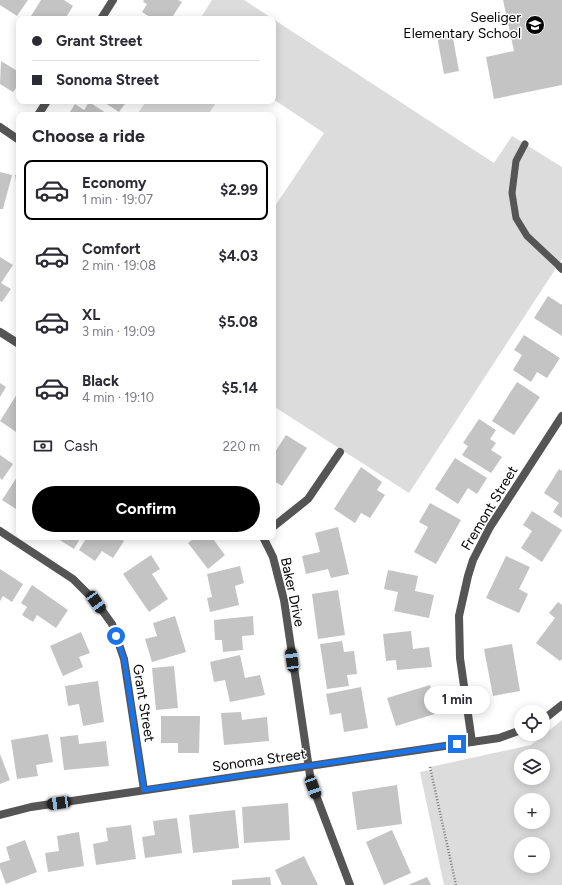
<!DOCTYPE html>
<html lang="en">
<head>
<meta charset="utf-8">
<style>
  :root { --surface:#fff; --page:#f7f7f7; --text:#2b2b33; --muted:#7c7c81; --line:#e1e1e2; --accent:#000 }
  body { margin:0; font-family:Figtree,sans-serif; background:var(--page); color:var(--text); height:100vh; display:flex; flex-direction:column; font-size:15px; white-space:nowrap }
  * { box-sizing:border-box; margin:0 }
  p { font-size:13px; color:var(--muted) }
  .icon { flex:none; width:22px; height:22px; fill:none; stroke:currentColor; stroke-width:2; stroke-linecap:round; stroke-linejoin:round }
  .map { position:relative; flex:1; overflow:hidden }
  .panel { position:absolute; left:16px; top:112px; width:260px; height:428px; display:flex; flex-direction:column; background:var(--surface); border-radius:8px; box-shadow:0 2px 10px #0003 }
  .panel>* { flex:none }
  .banner { position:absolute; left:16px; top:16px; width:260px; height:88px; border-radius:8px; box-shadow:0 2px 10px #0003; display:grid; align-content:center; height:88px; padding:0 16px; background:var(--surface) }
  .fabs { position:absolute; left:514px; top:705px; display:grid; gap:8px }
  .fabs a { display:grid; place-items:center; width:36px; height:36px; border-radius:50%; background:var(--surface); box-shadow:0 2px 10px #0003; font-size:20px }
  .end { position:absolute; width:18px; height:18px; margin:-9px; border:5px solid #1a73e8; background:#fff; box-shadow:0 0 0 2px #fff }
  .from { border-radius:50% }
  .bubble { position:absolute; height:28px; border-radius:14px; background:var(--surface); box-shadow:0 2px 10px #0003; font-size:13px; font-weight:700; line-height:28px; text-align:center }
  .car { position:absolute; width:12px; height:24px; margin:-12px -6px; border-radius:5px; box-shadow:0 0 3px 1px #0007; background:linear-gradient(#222 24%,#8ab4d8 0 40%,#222 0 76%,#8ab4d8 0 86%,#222 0) }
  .banner b { display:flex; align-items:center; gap:14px; height:38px; font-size:15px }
  .banner b+b { border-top:1px solid var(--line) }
  .banner i { width:10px; height:10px; background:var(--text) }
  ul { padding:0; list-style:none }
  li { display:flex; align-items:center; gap:12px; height:60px; margin:0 8px 6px; padding:0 8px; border:2px solid transparent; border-radius:8px }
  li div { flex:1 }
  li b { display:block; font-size:15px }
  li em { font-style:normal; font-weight:700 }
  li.active { border-color:var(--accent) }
  li>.icon { width:36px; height:36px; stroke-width:1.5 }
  h2 { padding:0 16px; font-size:18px; line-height:48px }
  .pay { display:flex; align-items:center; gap:10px; height:44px; padding:0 16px; font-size:15px }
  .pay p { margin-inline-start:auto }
  .primary-button { display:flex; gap:8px; margin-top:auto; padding:8px 16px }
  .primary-button a { flex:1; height:46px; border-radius:24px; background:var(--accent); color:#fff; font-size:16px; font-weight:700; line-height:46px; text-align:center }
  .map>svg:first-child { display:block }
  .green { fill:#dcdcdc; fill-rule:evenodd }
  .building { fill:#c4c4c4 }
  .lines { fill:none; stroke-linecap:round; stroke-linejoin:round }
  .path { stroke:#777; stroke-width:2.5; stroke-dasharray:1 2; stroke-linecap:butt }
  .service { stroke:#555; stroke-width:7 }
  .minor { stroke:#555; stroke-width:8 }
  .tertiary { stroke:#555; stroke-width:8 }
  .route { stroke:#1a73e8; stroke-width:5 }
  .labels { text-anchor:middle; stroke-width:3; stroke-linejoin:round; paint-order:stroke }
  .poi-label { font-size:14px; fill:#000; stroke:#fff; text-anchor:end }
  .street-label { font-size:14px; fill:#000; stroke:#fff }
</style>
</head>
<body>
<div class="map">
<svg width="562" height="885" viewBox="0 0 562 885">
  <rect width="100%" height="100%" fill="#fff"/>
  <g class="green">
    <path d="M 212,0 L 244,0 L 273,19 L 200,19 Z"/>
    <path d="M 273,19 L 494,163 L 512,136 L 562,167 L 562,259 L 409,493 L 273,406 L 273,209 L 324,133 L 273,99 Z"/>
    <path d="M 146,101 L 217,101 L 208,115 L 137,115 Z"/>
    <path d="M 562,720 L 562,885 L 444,885 L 420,772 L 431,770 L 430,767 L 531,745 ZM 521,756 L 543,756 L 543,778 L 521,778 ZM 521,800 L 543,800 L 543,822 L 521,822 ZM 521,844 L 543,844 L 543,866 L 521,866 Z"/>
  </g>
  <g class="building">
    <path d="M 0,0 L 28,0 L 17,16 L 0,5 Z"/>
    <path d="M 41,0 L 64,0 L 73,6 L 65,19 L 34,19 L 31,16 Z"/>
    <path d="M 144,0 L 178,0 L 182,2 L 171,19 L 153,19 L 142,12 L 147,4 L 143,2 Z"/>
    <path d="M 503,0 L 562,0 L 562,85 L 494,99 L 486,57 L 514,51 Z"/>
    <path d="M 452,33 L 459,71 L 444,74 L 437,36 Z"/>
    <path d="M 1,61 L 19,72 L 19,84 L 13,92 L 0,84 Z"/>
    <path d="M 102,101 L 127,101 L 119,112 Z"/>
    <path d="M 89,102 L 109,115 L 68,115 L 75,104 L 84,110 Z"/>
    <path d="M 0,172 L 12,175 L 3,209 L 0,209 Z"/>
    <path d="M 19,174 L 19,196 L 18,196 L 15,175 Z"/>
    <path d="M 0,257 L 13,265 L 1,283 L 11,289 L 2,302 L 0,301 Z"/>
    <path d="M 548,296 L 562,305 L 562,336 L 534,318 Z"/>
    <path d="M 524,335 L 560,358 L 547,378 L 537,372 L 531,382 L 513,370 L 522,355 L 514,350 Z"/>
    <path d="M 517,382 L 540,397 L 514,435 L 492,421 Z"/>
    <path d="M 0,383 L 6,387 L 0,397 Z"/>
    <path d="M 19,391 L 19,434 L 0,421 Z"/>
    <path d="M 479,419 L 496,430 L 490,439 L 496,443 L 491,450 L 502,457 L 491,473 L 462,455 L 468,446 L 463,443 Z"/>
    <path d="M 286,435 L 307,448 L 282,486 L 273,480 L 273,455 Z"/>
    <path d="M 0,455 L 13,464 L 2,480 L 0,478 Z"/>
    <path d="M 455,458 L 487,478 L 477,494 L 468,488 L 458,504 L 435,489 Z"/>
    <path d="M 361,467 L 382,482 L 377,490 L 385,495 L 370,518 L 361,513 L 355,523 L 334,509 Z"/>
    <path d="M 559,469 L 562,471 L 562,518 L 553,512 L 559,503 L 544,493 Z"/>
    <path d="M 19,474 L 19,511 L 2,500 Z"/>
    <path d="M 430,503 L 461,520 L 436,564 L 414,552 L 428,527 L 419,522 Z"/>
    <path d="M 532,511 L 562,530 L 542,562 L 521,548 L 532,531 L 523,525 Z"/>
    <path d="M 338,527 L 349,574 L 331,578 L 328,569 L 306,574 L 302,556 L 320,552 L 315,533 Z"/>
    <path d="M 55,537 L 81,537 L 74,549 Z"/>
    <path d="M 87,537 L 118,537 L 124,541 L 113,558 L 102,551 L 95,561 L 79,550 Z"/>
    <path d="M 196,537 L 216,537 L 213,539 L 225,555 L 208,569 L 188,543 Z"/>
    <path d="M 151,555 L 160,569 L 152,574 L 168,599 L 149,612 L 123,574 Z"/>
    <path d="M 506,556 L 530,567 L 519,589 L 528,594 L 519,613 L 486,598 Z"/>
    <path d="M 240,566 L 244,583 L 235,586 L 239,605 L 210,612 L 207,598 L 212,597 L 207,574 Z"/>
    <path d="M 0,569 L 23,584 L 12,602 L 3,596 L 0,601 Z"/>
    <path d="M 388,570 L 418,576 L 415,591 L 434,595 L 429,618 L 394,611 L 398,592 L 384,589 Z"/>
    <path d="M 32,585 L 68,610 L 56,628 L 37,615 L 33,622 L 22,615 L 27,607 L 21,603 Z"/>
    <path d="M 338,590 L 345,635 L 318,639 L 312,594 Z"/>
    <path d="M 558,602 L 562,605 L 562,659 L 560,661 L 536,643 L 555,618 L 549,613 Z"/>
    <path d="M 175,616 L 186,652 L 152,662 L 145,639 L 157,636 L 153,623 Z"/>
    <path d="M 253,616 L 254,635 L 242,636 L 243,650 L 223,652 L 222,640 L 215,640 L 214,620 Z"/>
    <path d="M 411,631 L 413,649 L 429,647 L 432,667 L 397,670 L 396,660 L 386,661 L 383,634 Z"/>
    <path d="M 81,632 L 90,653 L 79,657 L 83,667 L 63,676 L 50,646 Z"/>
    <path d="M 342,641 L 344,652 L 354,651 L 357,674 L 347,675 L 349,686 L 327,689 L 320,644 Z"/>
    <path d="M 512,644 L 520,691 L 493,696 L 484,649 Z"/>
    <path d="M 240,655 L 245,678 L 260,675 L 265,695 L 230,702 L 225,680 L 214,682 L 210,662 Z"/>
    <path d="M 174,666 L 178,708 L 156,710 L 152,668 Z"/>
    <path d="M 98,681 L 104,722 L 83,726 L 79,704 L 68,706 L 65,686 Z"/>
    <path d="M 430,685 L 438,713 L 396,726 L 387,698 Z"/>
    <path d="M 361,687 L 368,728 L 344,732 L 341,713 L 330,715 L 326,694 Z"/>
    <path d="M 241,712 L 242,720 L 267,717 L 269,741 L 224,745 L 221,713 Z"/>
    <path d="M 161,716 L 200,716 L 199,753 L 178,753 L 178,743 L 161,743 Z"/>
    <path d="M 48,734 L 53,762 L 36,765 L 38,776 L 17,779 L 11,740 Z"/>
    <path d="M 78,735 L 79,744 L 106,741 L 109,766 L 64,770 L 60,737 Z"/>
    <path d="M 0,754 L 10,780 L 0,784 Z"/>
    <path d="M 397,785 L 402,824 L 357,830 L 352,792 Z"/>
    <path d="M 288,803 L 290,840 L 244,843 L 242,807 Z"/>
    <path d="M 235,810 L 239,848 L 193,853 L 189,815 Z"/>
    <path d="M 177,818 L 182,853 L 145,858 L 142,837 L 155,835 L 153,821 Z"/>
    <path d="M 131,825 L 136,859 L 96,865 L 93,844 L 108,841 L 106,828 Z"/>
    <path d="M 392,830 L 411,873 L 384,885 L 366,842 Z"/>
    <path d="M 79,832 L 84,866 L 48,872 L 45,853 L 59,851 L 57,836 Z"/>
    <path d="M 25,840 L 37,872 L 6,884 L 0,868 L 0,863 L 10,860 L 6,847 Z"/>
    <path d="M 304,856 L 318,885 L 282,885 L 275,870 Z"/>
    <path d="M 270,877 L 271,885 L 232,885 L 232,880 Z"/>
    <path d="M 427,877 L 431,885 L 408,885 Z"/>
  </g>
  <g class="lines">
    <path class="path" d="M 430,767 L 456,885"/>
    <path class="service" d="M 525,144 L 516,161 L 512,193 L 516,218 L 527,236 L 560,267"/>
    <g class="minor">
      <path d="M 101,19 L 113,0"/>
      <path d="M 38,115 L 47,101"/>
      <path d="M 0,127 L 19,140"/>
      <path d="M 560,267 L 562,269"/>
      <path d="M 0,332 L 19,344"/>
      <path d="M 273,527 L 308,499 L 340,452"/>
      <path d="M 0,531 L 73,579 L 96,602 L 112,624 L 124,659 L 144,790"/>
      <path d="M 263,537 L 273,557 L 284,600 L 311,782 L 350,885"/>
      <path d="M 472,742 L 460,658 L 459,616 L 468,576 L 473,560 L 490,527 L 562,416"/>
    </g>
    <g class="tertiary">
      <path d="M 543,720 L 562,705"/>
      <path d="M 0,815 L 31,807 L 499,738 L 521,730"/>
    </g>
  </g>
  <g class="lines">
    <path class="route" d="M 116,636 L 124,659 L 144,790 L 457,744"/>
  </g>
  <defs>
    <g id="school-disc" transform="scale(1)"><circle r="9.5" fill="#000" stroke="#fff"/><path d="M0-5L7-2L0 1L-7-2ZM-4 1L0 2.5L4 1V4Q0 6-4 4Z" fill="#fff"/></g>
  </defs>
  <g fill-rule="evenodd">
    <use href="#school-disc" x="535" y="25"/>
  </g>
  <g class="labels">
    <g class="poi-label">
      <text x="521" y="22">Seeliger<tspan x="521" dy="16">Elementary School</tspan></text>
    </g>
    <g class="street-label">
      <text transform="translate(489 508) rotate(-59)" y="5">Fremont Street</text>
      <text transform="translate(293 592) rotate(78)" y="5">Baker Drive</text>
      <text transform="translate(144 703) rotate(81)" y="5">Grant Street</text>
      <text transform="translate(259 760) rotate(-8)" y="5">Sonoma Street</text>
    </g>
  </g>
</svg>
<div class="fabs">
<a><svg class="icon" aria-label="locate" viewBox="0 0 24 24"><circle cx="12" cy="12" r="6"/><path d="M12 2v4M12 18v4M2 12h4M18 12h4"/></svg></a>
<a><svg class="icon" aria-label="layers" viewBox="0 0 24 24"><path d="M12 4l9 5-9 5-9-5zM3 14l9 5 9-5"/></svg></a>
<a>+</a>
<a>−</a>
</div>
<i class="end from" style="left:116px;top:636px"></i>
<i class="end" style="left:457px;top:744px"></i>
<div class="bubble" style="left:424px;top:686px;width:66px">1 min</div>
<i class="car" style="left:96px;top:602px;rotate:145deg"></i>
<i class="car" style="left:292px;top:660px;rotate:352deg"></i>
<i class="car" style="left:313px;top:787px;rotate:160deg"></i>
<i class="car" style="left:59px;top:803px;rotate:262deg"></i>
<div class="banner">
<b><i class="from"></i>Grant Street</b>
<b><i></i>Sonoma Street</b>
</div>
<section class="panel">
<h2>Choose a ride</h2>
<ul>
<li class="active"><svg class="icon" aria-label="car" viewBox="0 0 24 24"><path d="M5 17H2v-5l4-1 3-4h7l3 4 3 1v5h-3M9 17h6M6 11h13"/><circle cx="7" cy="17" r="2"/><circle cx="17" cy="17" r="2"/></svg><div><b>Economy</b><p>1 min · 19:07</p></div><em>$2.99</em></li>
<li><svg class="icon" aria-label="car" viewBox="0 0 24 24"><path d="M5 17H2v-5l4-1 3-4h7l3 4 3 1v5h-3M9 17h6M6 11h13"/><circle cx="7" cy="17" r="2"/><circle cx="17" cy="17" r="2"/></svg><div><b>Comfort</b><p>2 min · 19:08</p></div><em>$4.03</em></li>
<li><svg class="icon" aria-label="car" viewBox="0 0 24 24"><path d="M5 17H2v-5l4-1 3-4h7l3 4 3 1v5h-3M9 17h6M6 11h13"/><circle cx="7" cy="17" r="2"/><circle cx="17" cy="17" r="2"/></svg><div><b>XL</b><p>3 min · 19:09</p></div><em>$5.08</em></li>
<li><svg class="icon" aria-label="car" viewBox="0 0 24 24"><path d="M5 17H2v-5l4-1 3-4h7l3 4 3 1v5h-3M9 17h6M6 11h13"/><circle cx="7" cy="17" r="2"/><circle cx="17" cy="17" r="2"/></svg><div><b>Black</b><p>4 min · 19:10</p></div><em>$5.14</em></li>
</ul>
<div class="pay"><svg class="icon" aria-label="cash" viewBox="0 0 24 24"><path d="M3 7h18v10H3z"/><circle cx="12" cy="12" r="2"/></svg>Cash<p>220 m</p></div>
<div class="primary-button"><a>Confirm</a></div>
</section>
</div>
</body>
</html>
